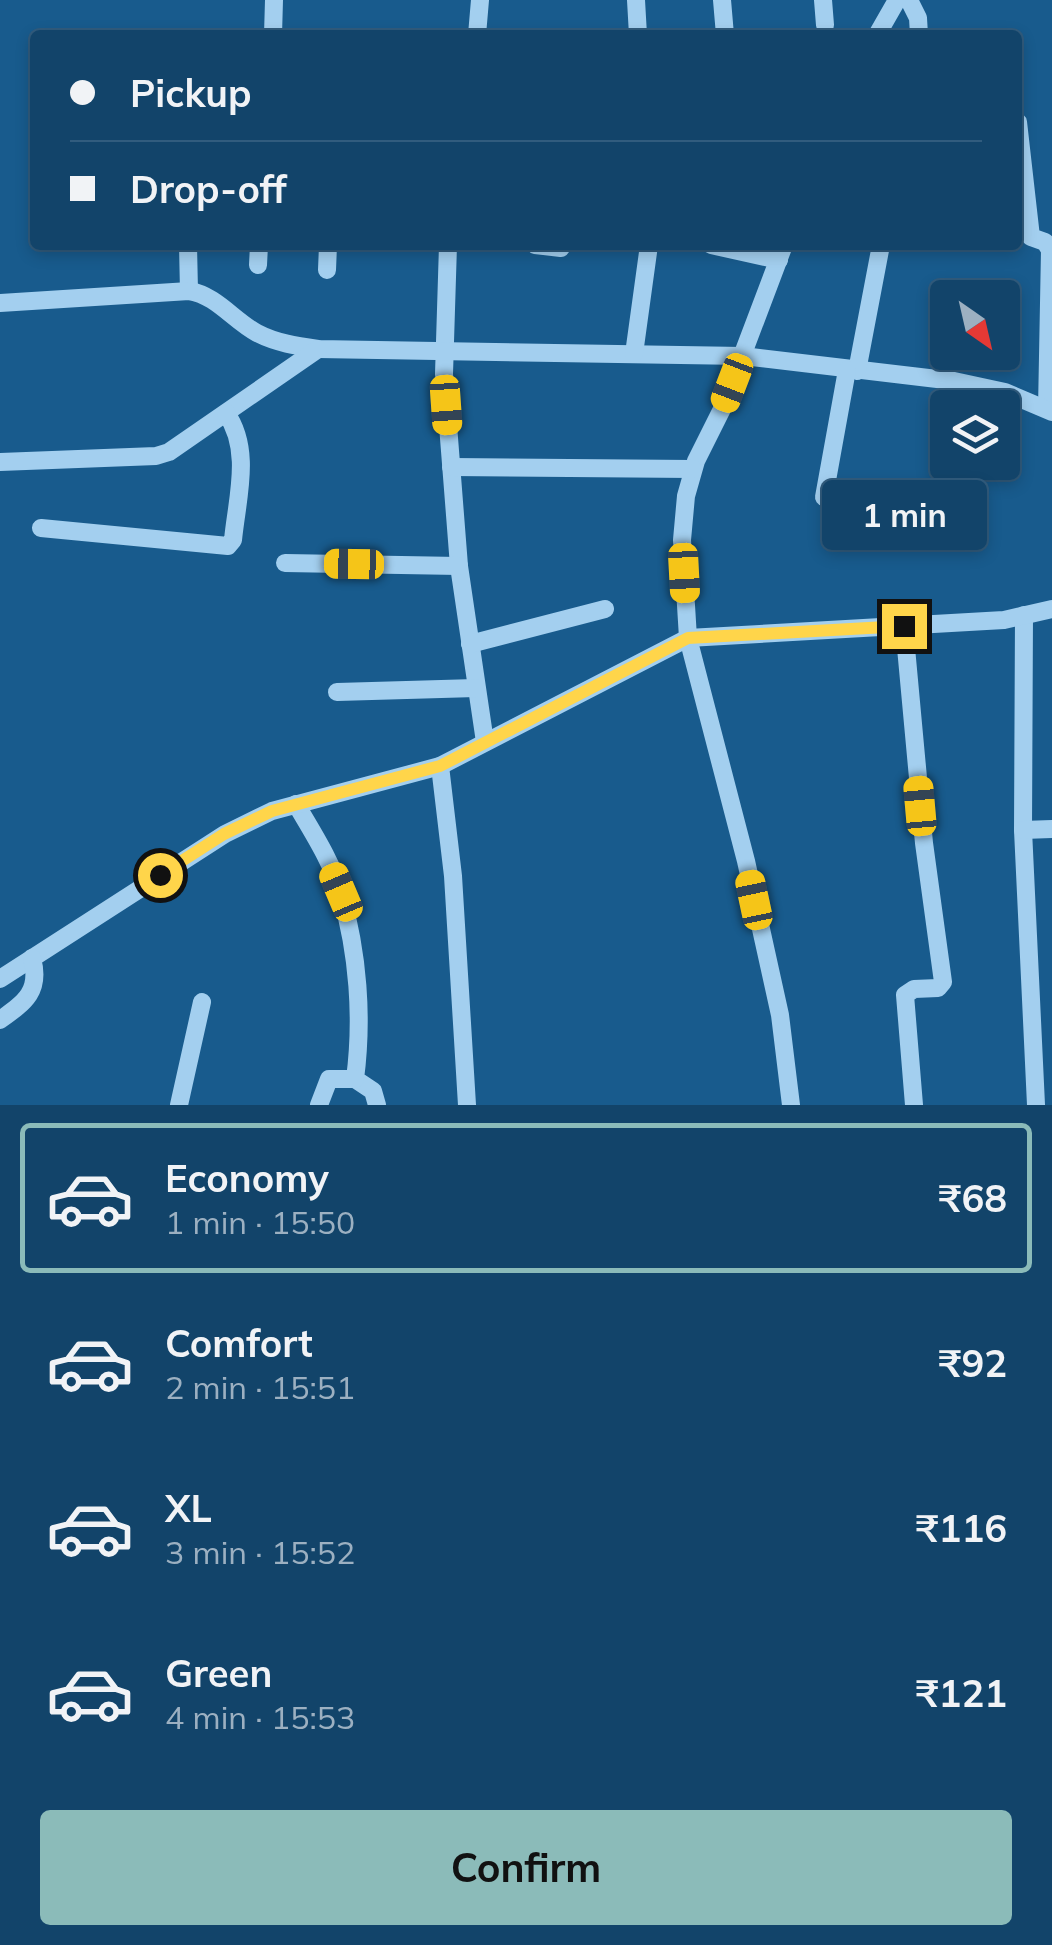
<!DOCTYPE html>
<html lang="en">
<head>
<meta charset="utf-8">
<style>
  :root { --surface:#12446a; --page:#1b4b70; --text:#f1f3f6; --muted:#9cb0c1; --line:#315c7e; --accent:#8bbbb9 }
  body { margin:0; font-family:Mulish,sans-serif; background:var(--page); color:var(--text); height:100vh; display:flex; flex-direction:column; font-size:38px; white-space:nowrap }
  * { box-sizing:border-box; margin:0 }
  p { font-size:32px; color:var(--muted) }
  .icon { flex:none; width:55px; height:55px; fill:none; stroke:currentColor; stroke-width:2; stroke-linecap:round; stroke-linejoin:round }
  .map { position:relative; height:1105px; overflow:hidden }
  .details { display:flex; flex-direction:column; background:var(--surface); flex:1 }
  .details>* { flex:none }
  .guide { position:absolute; left:30px; top:30px; width:992px; height:220px; border-radius:10px; box-shadow:0 5px 15px #0003,0 0 0 2px var(--line); display:grid; align-content:center; height:220px; padding:0 40px; background:var(--surface) }
  .needle { width:65px; rotate:146deg }
  .fabs { position:absolute; left:930px; top:280px; display:grid; gap:20px }
  .fabs a { display:grid; place-items:center; width:90px; height:90px; border-radius:10px; background:var(--surface); box-shadow:0 5px 15px #0003,0 0 0 2px var(--line); font-size:50px }
  .end { position:absolute; width:45px; height:45px; margin:-22px; border:12px solid #ffd54a; background:#111; box-shadow:0 0 0 5px #111 }
  .from { border-radius:50% }
  .bubble { position:absolute; height:70px; border-radius:10px; background:var(--surface); box-shadow:0 5px 15px #0003,0 0 0 2px var(--line); font-size:32px; font-weight:700; line-height:70px; text-align:center }
  .car { position:absolute; width:30px; height:60px; margin:-30px -15px; border-radius:12px; box-shadow:0 0 8px 2px #0007; background:linear-gradient(#f5c518 24%,#345 0 40%,#f5c518 0 76%,#345 0 86%,#f5c518 0) }
  .guide b { display:flex; align-items:center; gap:35px; height:95px; font-size:38px }
  .guide b+b { border-top:2px solid var(--line) }
  .guide i { width:25px; height:25px; background:var(--text) }
  ul { padding:18px 0 0; list-style:none }
  li { display:flex; align-items:center; gap:30px; height:150px; margin:0 20px 15px; padding:0 20px; border:5px solid transparent; border-radius:10px }
  li div { flex:1 }
  li b { display:block; font-size:38px }
  li em { font-style:normal; font-weight:700 }
  li.on { border-color:var(--accent) }
  li>.icon { width:90px; height:90px; stroke-width:1.5 }
  .action { display:flex; gap:20px; margin-top:auto; padding:20px 40px }
  .action a { flex:1; height:115px; border-radius:10px; background:var(--accent); color:#111; font-size:40px; font-weight:700; line-height:115px; text-align:center }
  .map>svg:first-child { display:block }
  .lines { fill:none; stroke-linecap:round; stroke-linejoin:round }
  .minor { stroke:#a3cfef; stroke-width:18 }
  .route { stroke:#ffd54a; stroke-width:12 }
</style>
</head>
<body>
<div class="map">
<svg width="1052" height="1105" viewBox="0 0 1052 1105">
  <rect width="100%" height="100%" fill="#185b8d"/>
  <g class="lines">
    <g class="minor">
      <path d="M 636,0 L 638,35"/>
      <path d="M 722,0 L 725,35"/>
      <path d="M 823,0 L 825,25"/>
      <path d="M 909,0 L 918,18 L 919,35"/>
      <path d="M 273,35 L 274,0"/>
      <path d="M 477,35 L 480,0"/>
      <path d="M 877,35 L 897,0"/>
      <path d="M 1018,122 L 1031,237 L 1045,242 L 1050,250 L 1047,409"/>
      <path d="M 188,245 L 189,291"/>
      <path d="M 448,245 L 444,374 L 459,566 L 485,742"/>
      <path d="M 535,245 L 561,248"/>
      <path d="M 711,245 L 779,260"/>
      <path d="M 784,245 L 722,409 L 696,461 L 686,496 L 682,540 L 688,638 L 746,861 L 780,1015 L 791,1105"/>
      <path d="M 258,265 L 259,245"/>
      <path d="M 327,270 L 328,245"/>
      <path d="M 0,303 L 189,291 C 216,295 234,321 257,333 C 276,343 297,346 318,349 L 743,356 L 954,381 L 1005,392 L 1052,412"/>
      <path d="M 634,354 L 649,245"/>
      <path d="M 857,371 L 881,245"/>
      <path d="M 0,462 L 156,456 L 169,452 L 318,349"/>
      <path d="M 451,467 L 693,469"/>
      <path d="M 824,497 L 847,370"/>
      <path d="M 41,528 L 228,546 L 233,540 C 237,498 252,450 226,413"/>
      <path d="M 285,563 L 459,566"/>
      <path d="M 1024,615 L 1023,830 L 1036,1105"/>
      <path d="M 904,626 L 924,843 L 943,982 L 938,988 L 914,989 L 905,995 L 914,1105"/>
      <path d="M 470,644 L 605,609"/>
      <path d="M 337,692 L 476,688"/>
      <path d="M 440,766 L 453,876 L 467,1105"/>
      <path d="M 296,804 C 313,833 332,862 341,894 C 358,953 363,1018 355,1079 L 373,1091 L 377,1105"/>
      <path d="M 1023,830 L 1052,829"/>
      <path d="M 0,979 L 225,834 L 272,811 L 440,766 L 688,638 L 1004,620 L 1052,609"/>
      <path d="M 0,1020 C 25,1002 41,991 32,958"/>
      <path d="M 179,1105 L 202,1002"/>
      <path d="M 319,1105 L 329,1079 L 355,1079"/>
    </g>
  </g>
  <g class="lines">
    <path class="route" d="M 160,875 L 224,834 L 272,811 L 440,766 L 688,638 L 904,626"/>
  </g>
</svg>
<div class="fabs">
<a><svg class="needle" viewBox="-14 -14 28 28"><path d="M0-13l5 13h-10z" fill="#e53935"/><path d="M0 13l5-13h-10z" fill="#9cb0c1"/></svg></a>
<a><svg class="icon" aria-label="layers" viewBox="0 0 24 24"><path d="M12 4l9 5-9 5-9-5zM3 14l9 5 9-5"/></svg></a>
</div>
<i class="end from" style="left:160px;top:875px"></i>
<i class="end" style="left:904px;top:626px"></i>
<div class="bubble" style="left:822px;top:480px;width:165px">1 min</div>
<i class="car" style="left:732px;top:383px;rotate:201deg"></i>
<i class="car" style="left:446px;top:405px;rotate:176deg"></i>
<i class="car" style="left:354px;top:564px;rotate:271deg"></i>
<i class="car" style="left:684px;top:573px;rotate:177deg"></i>
<i class="car" style="left:920px;top:806px;rotate:355deg"></i>
<i class="car" style="left:341px;top:892px;rotate:337deg"></i>
<i class="car" style="left:754px;top:900px;rotate:348deg"></i>
<div class="guide">
<b><i class="from"></i>Pickup</b>
<b><i></i>Drop-off</b>
</div>
</div>
<section class="details">
<ul>
<li class="on"><svg class="icon" aria-label="car" viewBox="0 0 24 24"><path d="M5 17H2v-5l4-1 3-4h7l3 4 3 1v5h-3M9 17h6M6 11h13"/><circle cx="7" cy="17" r="2"/><circle cx="17" cy="17" r="2"/></svg><div><b>Economy</b><p>1 min · 15:50</p></div><em>₹68</em></li>
<li><svg class="icon" aria-label="car" viewBox="0 0 24 24"><path d="M5 17H2v-5l4-1 3-4h7l3 4 3 1v5h-3M9 17h6M6 11h13"/><circle cx="7" cy="17" r="2"/><circle cx="17" cy="17" r="2"/></svg><div><b>Comfort</b><p>2 min · 15:51</p></div><em>₹92</em></li>
<li><svg class="icon" aria-label="car" viewBox="0 0 24 24"><path d="M5 17H2v-5l4-1 3-4h7l3 4 3 1v5h-3M9 17h6M6 11h13"/><circle cx="7" cy="17" r="2"/><circle cx="17" cy="17" r="2"/></svg><div><b>XL</b><p>3 min · 15:52</p></div><em>₹116</em></li>
<li><svg class="icon" aria-label="car" viewBox="0 0 24 24"><path d="M5 17H2v-5l4-1 3-4h7l3 4 3 1v5h-3M9 17h6M6 11h13"/><circle cx="7" cy="17" r="2"/><circle cx="17" cy="17" r="2"/></svg><div><b>Green</b><p>4 min · 15:53</p></div><em>₹121</em></li>
</ul>
<div class="action"><a>Confirm</a></div>
</section>
</body>
</html>
